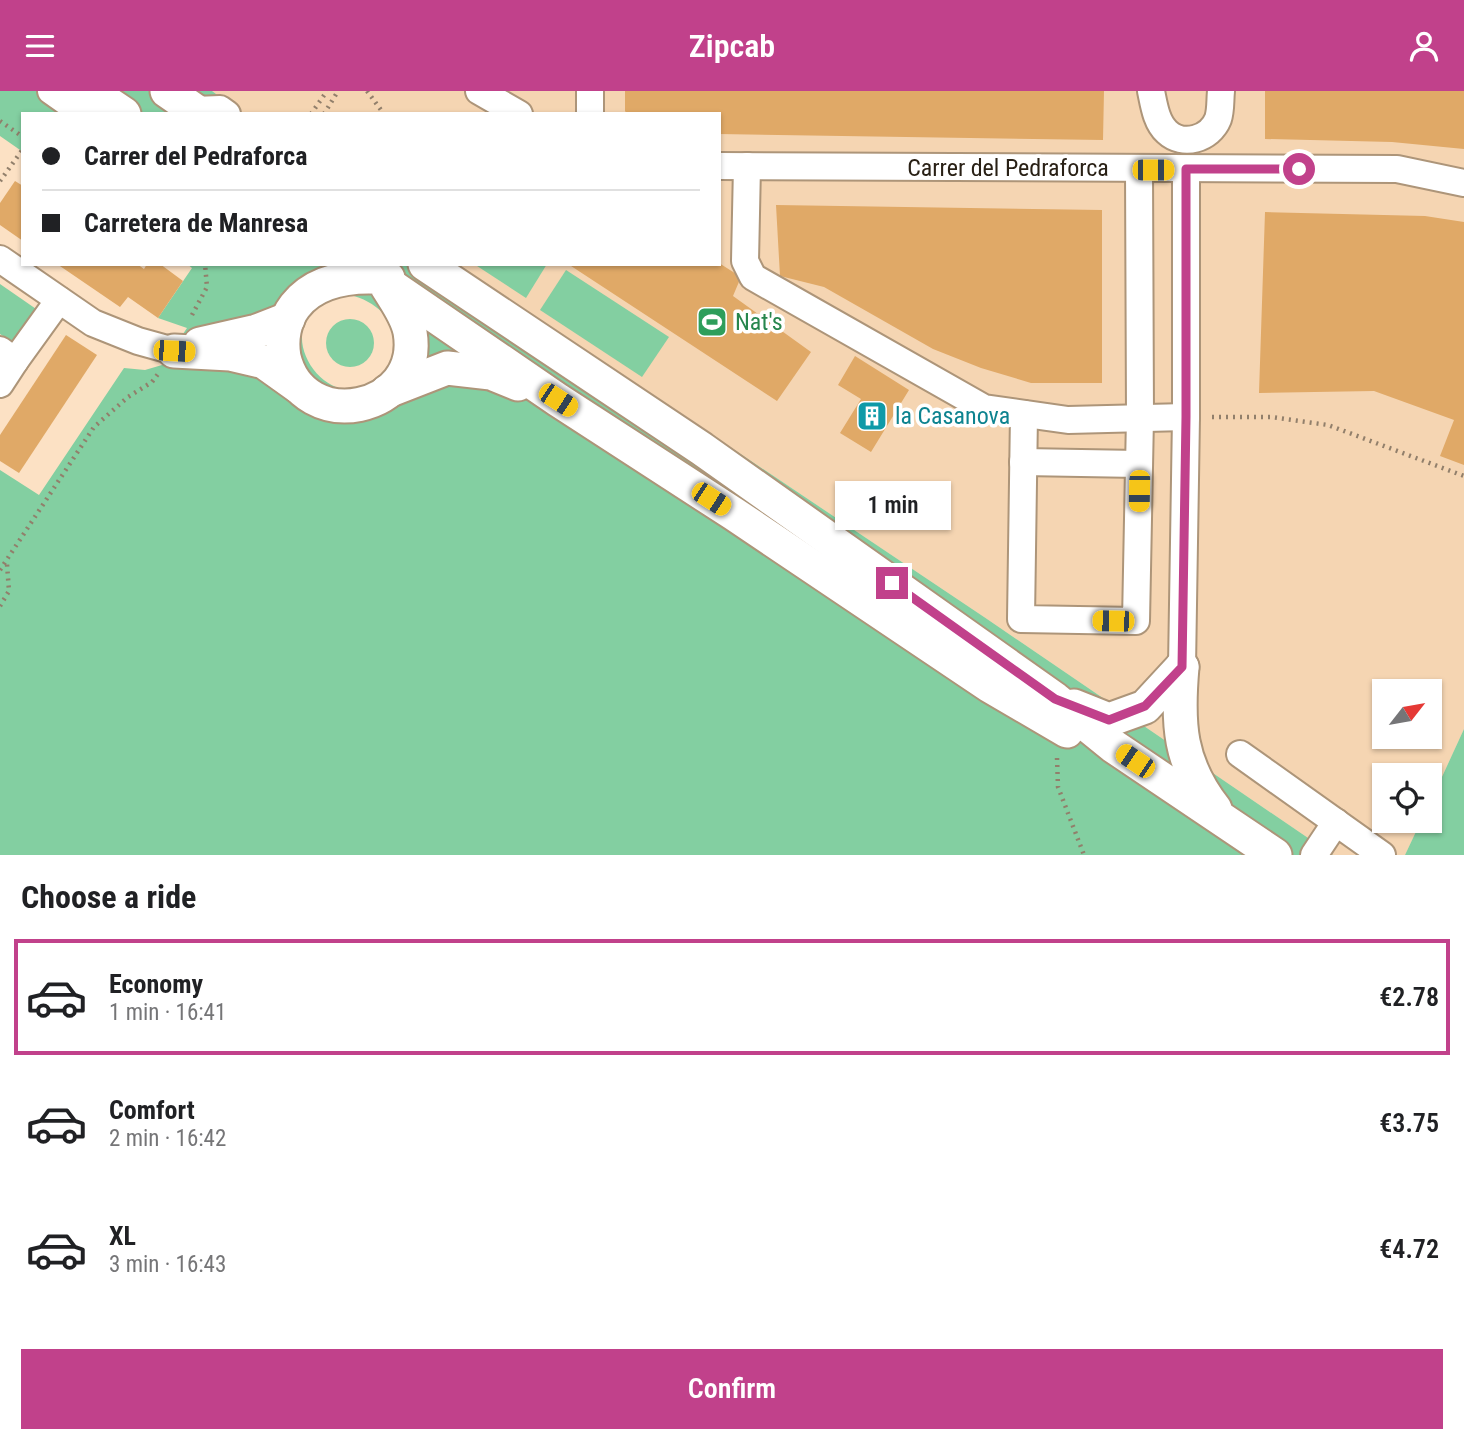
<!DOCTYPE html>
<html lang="en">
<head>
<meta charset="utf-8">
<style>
  :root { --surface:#fff; --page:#f2f2f2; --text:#202124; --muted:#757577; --line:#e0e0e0; --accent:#c1418b }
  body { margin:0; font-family:"Roboto Condensed",sans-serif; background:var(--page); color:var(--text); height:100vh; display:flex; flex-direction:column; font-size:26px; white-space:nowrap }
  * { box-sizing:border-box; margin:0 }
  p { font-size:23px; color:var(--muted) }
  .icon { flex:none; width:38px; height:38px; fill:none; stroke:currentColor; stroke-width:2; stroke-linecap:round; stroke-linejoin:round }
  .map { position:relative; height:764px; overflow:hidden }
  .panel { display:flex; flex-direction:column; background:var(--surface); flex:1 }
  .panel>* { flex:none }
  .top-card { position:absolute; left:21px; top:21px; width:700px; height:154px; border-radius:0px; box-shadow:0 2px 5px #0004; display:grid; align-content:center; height:154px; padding:0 21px; background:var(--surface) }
  .needle { width:46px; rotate:59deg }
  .buttons { position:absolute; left:1372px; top:588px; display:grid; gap:14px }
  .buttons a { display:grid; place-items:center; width:70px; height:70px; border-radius:0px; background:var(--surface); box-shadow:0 2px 5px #0004; font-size:35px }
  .end { position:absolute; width:32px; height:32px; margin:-16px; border:9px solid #c1418b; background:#fff; box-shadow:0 0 0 4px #fff }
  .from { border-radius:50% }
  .bubble { position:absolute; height:49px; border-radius:0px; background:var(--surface); box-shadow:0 2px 5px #0004; font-size:23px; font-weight:600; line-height:49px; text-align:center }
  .car { position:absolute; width:21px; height:42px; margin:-21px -10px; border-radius:9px; box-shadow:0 0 5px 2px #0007; background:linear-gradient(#f5c518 24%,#345 0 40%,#f5c518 0 76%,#345 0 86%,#f5c518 0) }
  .top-card b { display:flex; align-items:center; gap:24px; height:66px; font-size:26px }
  .top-card b+b { border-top:2px solid var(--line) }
  .top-card i { width:18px; height:18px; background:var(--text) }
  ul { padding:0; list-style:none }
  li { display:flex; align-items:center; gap:21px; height:116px; margin:0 14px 10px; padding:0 7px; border:4px solid transparent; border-radius:0px }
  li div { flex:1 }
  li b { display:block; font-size:26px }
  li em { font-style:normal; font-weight:600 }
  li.current { border-color:var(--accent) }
  li>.icon { width:63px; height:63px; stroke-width:1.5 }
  h2 { padding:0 21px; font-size:32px; line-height:84px }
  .button { display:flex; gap:14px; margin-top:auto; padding:14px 21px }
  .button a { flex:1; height:80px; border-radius:0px; background:var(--accent); color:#fff; font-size:28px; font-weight:600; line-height:80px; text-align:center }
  header { display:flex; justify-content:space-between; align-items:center; height:91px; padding:0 21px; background:var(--accent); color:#fff; font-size:32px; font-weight:600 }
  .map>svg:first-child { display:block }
  .built { fill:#f5d5b2; fill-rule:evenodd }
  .green { fill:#83cfa1; fill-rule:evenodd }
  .building { fill:#e0a967 }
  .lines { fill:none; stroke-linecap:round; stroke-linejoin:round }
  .minor-casing { stroke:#ad9579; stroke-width:30 }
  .major-casing { stroke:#ad9579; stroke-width:37 }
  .path { stroke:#917f6b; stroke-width:4.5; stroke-dasharray:2 5; stroke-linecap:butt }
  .minor { stroke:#fff; stroke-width:26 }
  .major { stroke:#fff; stroke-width:33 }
  .route { stroke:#c1418b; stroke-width:9 }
  .labels { text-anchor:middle; stroke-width:7; stroke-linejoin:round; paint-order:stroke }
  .street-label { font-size:24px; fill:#292015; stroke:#fff }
  .leisure-label { font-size:24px; fill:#27864d; stroke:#fff; text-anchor:start }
  .culture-label { font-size:24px; fill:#0d838f; stroke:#fff; text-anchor:start }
</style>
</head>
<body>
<header><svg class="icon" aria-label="menu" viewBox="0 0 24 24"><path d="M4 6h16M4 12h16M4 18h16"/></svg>Zipcab<svg class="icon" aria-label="person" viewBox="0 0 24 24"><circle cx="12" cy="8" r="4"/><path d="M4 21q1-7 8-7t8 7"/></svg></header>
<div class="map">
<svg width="1464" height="764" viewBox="0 0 1464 764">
  <rect width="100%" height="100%" fill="#fce1c4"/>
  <path class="built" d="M 212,0 L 1464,0 L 1464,638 L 1430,712 L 1430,684 L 1384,684 L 1384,730 L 1421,730 L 1405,764 L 1333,764 L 987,528 L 457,173 L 719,173 L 719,23 L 243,23 ZM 1384,600 L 1430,600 L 1430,646 L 1384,646 Z"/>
  <g class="green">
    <path d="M 0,0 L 212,0 L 243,23 L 23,23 L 23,61 L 0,45 Z"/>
    <path d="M 187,173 L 457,173 L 987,528 L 1333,764 L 0,764 L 0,379 L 39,404 L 124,277 L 145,279 L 162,274 L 187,237 L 158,227 L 192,177 ZM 350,204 C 385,212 412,247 385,280 C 332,346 248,219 350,204 Z"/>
    <path d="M 474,173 L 547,173 L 526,207 Z"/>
    <path d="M 566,179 L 669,246 L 642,286 L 540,219 Z"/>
    <path d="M 0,193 L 39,220 L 16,254 L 0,243 Z"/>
    <circle cx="350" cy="252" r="24"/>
    <path d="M 1464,638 L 1464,764 L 1405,764 L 1421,730 L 1430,730 L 1430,712 Z"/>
  </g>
  <g class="building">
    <path d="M 625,0 L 1104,0 L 1103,49 L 719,43 L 719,23 L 627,23 L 625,20 Z"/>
    <path d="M 1265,0 L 1464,0 L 1464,58 L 1392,51 L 1265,48 Z"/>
    <path d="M 15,90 L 23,95 L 23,150 L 0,134 L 0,112 Z"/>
    <path d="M 776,114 L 1102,119 L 1102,292 L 1031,292 L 981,277 L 933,258 L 824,196 L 780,185 Z"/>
    <path d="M 1265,121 L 1425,125 L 1464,131 L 1464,374 L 1440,365 L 1454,329 L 1374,300 L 1259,302 Z"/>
    <path d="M 719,172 L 741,186 L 733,205 L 811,261 L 777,310 L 568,173 Z"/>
    <path d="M 57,173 L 137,173 L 144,178 L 147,173 L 160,173 L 183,190 L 158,227 L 128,206 L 120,216 Z"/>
    <path d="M 66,244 L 97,264 L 19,382 L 0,370 L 0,344 Z"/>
    <path d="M 855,265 L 909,299 L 871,361 L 840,342 L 861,308 L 838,294 Z"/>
  </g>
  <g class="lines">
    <g class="minor-casing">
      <g id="minor">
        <path d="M 51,0 L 68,12 L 118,23"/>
        <path d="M 479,0 L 519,23"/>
        <path d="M 1151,0 C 1154,14 1156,31 1167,41 C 1183,56 1210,48 1218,28 C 1221,19 1220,9 1221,0"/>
        <path d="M 195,19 L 220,18 L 227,23"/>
        <path d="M 590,23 L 590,0"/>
        <path d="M 719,75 L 1397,78 L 1464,92"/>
        <path d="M 747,75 L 745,170 L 753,186 L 984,317 L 1068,329 L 1186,326"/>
        <path d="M 0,168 L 93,232 L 138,250 L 174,260"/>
        <path d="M 0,259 L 15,270 L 59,209"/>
        <path d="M 0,293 L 15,270"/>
        <path d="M 1024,323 L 1021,528 L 1136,530 L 1140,326 L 1139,78"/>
        <path d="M 1023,371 L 1139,373"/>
        <path d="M 1182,576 L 1186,326 L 1186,78"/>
        <path d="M 1240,663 L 1382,764"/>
        <path d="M 1314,764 L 1336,731"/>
      </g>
    </g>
    <g class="major-casing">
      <g id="major">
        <path d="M 90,0 L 124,23"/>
        <path d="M 167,0 L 200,23"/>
        <path d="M 359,173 L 558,309 L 734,423 L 990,595 L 1067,640"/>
        <path d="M 425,173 L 702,358 L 1055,608 L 1113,655 L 1275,764"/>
        <path d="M 386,194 C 395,209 407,224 410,241 C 424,321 303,346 284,266 C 281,249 284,229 295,215 C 317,187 355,184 388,187"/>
        <path d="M 200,253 L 257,240 L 288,228"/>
        <path d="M 174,260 L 230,263 L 264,271 L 299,296"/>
        <path d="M 388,300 L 447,277 L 491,282 L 518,293"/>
        <path d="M 1182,576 C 1177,633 1179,672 1215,718"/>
        <path d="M 1074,615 L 1109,629 L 1145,616 L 1182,576"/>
      </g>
    </g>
    <g class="path">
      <path d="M 367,0 L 384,23"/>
      <path d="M 311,23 L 327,0"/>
      <path d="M 324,23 L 338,0"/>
      <path d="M 0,30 L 23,46"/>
      <path d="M 0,90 L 23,58"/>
      <path d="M 192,224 L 207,196 L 205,173"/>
      <path d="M 1212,326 L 1271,326 L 1328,334 L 1464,385"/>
      <path d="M 0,479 L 94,336 L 128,306 L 152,291 L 158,283"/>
      <path d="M 0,515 L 9,500 L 7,473"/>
      <path d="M 1057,667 L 1058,696 L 1084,764"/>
    </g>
    <use href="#minor" class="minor"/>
    <use href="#major" class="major"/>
  </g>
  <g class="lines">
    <path class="route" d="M 892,492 L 1055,608 L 1109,629 L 1145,615 L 1182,576 L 1186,326 L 1186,78 L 1299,78"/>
  </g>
  <defs>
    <g id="stadium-square" transform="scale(1.575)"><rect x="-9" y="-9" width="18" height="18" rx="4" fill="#2e9e5b" stroke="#fff"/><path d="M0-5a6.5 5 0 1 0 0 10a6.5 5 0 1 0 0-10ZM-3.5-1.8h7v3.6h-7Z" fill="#fff"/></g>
    <g id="building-square" transform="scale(1.575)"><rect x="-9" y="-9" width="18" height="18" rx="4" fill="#0f9aa8" stroke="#fff"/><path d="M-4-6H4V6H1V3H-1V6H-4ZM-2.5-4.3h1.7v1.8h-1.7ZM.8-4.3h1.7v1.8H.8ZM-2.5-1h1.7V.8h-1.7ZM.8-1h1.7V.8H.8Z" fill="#fff"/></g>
  </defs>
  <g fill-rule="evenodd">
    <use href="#stadium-square" x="712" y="231"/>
    <use href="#building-square" x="872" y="325"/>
  </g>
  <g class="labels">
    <g class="street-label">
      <text x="1008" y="85">Carrer del Pedraforca</text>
    </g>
    <g class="leisure-label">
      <text x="735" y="239">Nat's</text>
    </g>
    <g class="culture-label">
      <text x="895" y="333">la Casanova</text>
    </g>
  </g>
</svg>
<div class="buttons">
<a><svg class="needle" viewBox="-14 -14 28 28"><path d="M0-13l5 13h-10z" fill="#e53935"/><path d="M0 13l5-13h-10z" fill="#757577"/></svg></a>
<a><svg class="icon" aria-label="locate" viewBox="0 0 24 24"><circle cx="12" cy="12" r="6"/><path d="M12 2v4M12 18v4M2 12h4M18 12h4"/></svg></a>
</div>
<i class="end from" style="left:1299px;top:78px"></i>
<i class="end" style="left:892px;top:492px"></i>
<div class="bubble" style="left:835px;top:390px;width:116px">1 min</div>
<i class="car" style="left:1153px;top:79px;rotate:90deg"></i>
<i class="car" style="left:174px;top:260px;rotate:93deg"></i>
<i class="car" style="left:558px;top:309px;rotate:123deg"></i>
<i class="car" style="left:1139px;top:400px;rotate:181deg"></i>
<i class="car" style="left:711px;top:408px;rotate:123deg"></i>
<i class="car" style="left:1113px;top:530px;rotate:271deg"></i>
<i class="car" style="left:1135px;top:670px;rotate:304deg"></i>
<div class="top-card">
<b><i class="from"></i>Carrer del Pedraforca</b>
<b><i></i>Carretera de Manresa</b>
</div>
</div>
<section class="panel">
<h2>Choose a ride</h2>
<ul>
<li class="current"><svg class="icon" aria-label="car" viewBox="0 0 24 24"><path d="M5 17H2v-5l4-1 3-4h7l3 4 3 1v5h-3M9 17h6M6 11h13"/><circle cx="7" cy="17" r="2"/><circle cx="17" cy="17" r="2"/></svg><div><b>Economy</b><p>1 min · 16:41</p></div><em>€2.78</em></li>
<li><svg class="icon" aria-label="car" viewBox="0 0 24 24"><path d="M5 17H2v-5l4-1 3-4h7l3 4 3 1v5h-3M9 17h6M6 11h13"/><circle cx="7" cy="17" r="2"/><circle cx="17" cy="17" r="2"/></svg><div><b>Comfort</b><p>2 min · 16:42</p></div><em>€3.75</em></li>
<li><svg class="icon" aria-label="car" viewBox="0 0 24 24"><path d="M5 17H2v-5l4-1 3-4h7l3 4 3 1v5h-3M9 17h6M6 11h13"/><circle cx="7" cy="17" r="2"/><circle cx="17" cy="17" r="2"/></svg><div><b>XL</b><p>3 min · 16:43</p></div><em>€4.72</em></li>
</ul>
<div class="button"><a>Confirm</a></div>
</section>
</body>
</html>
